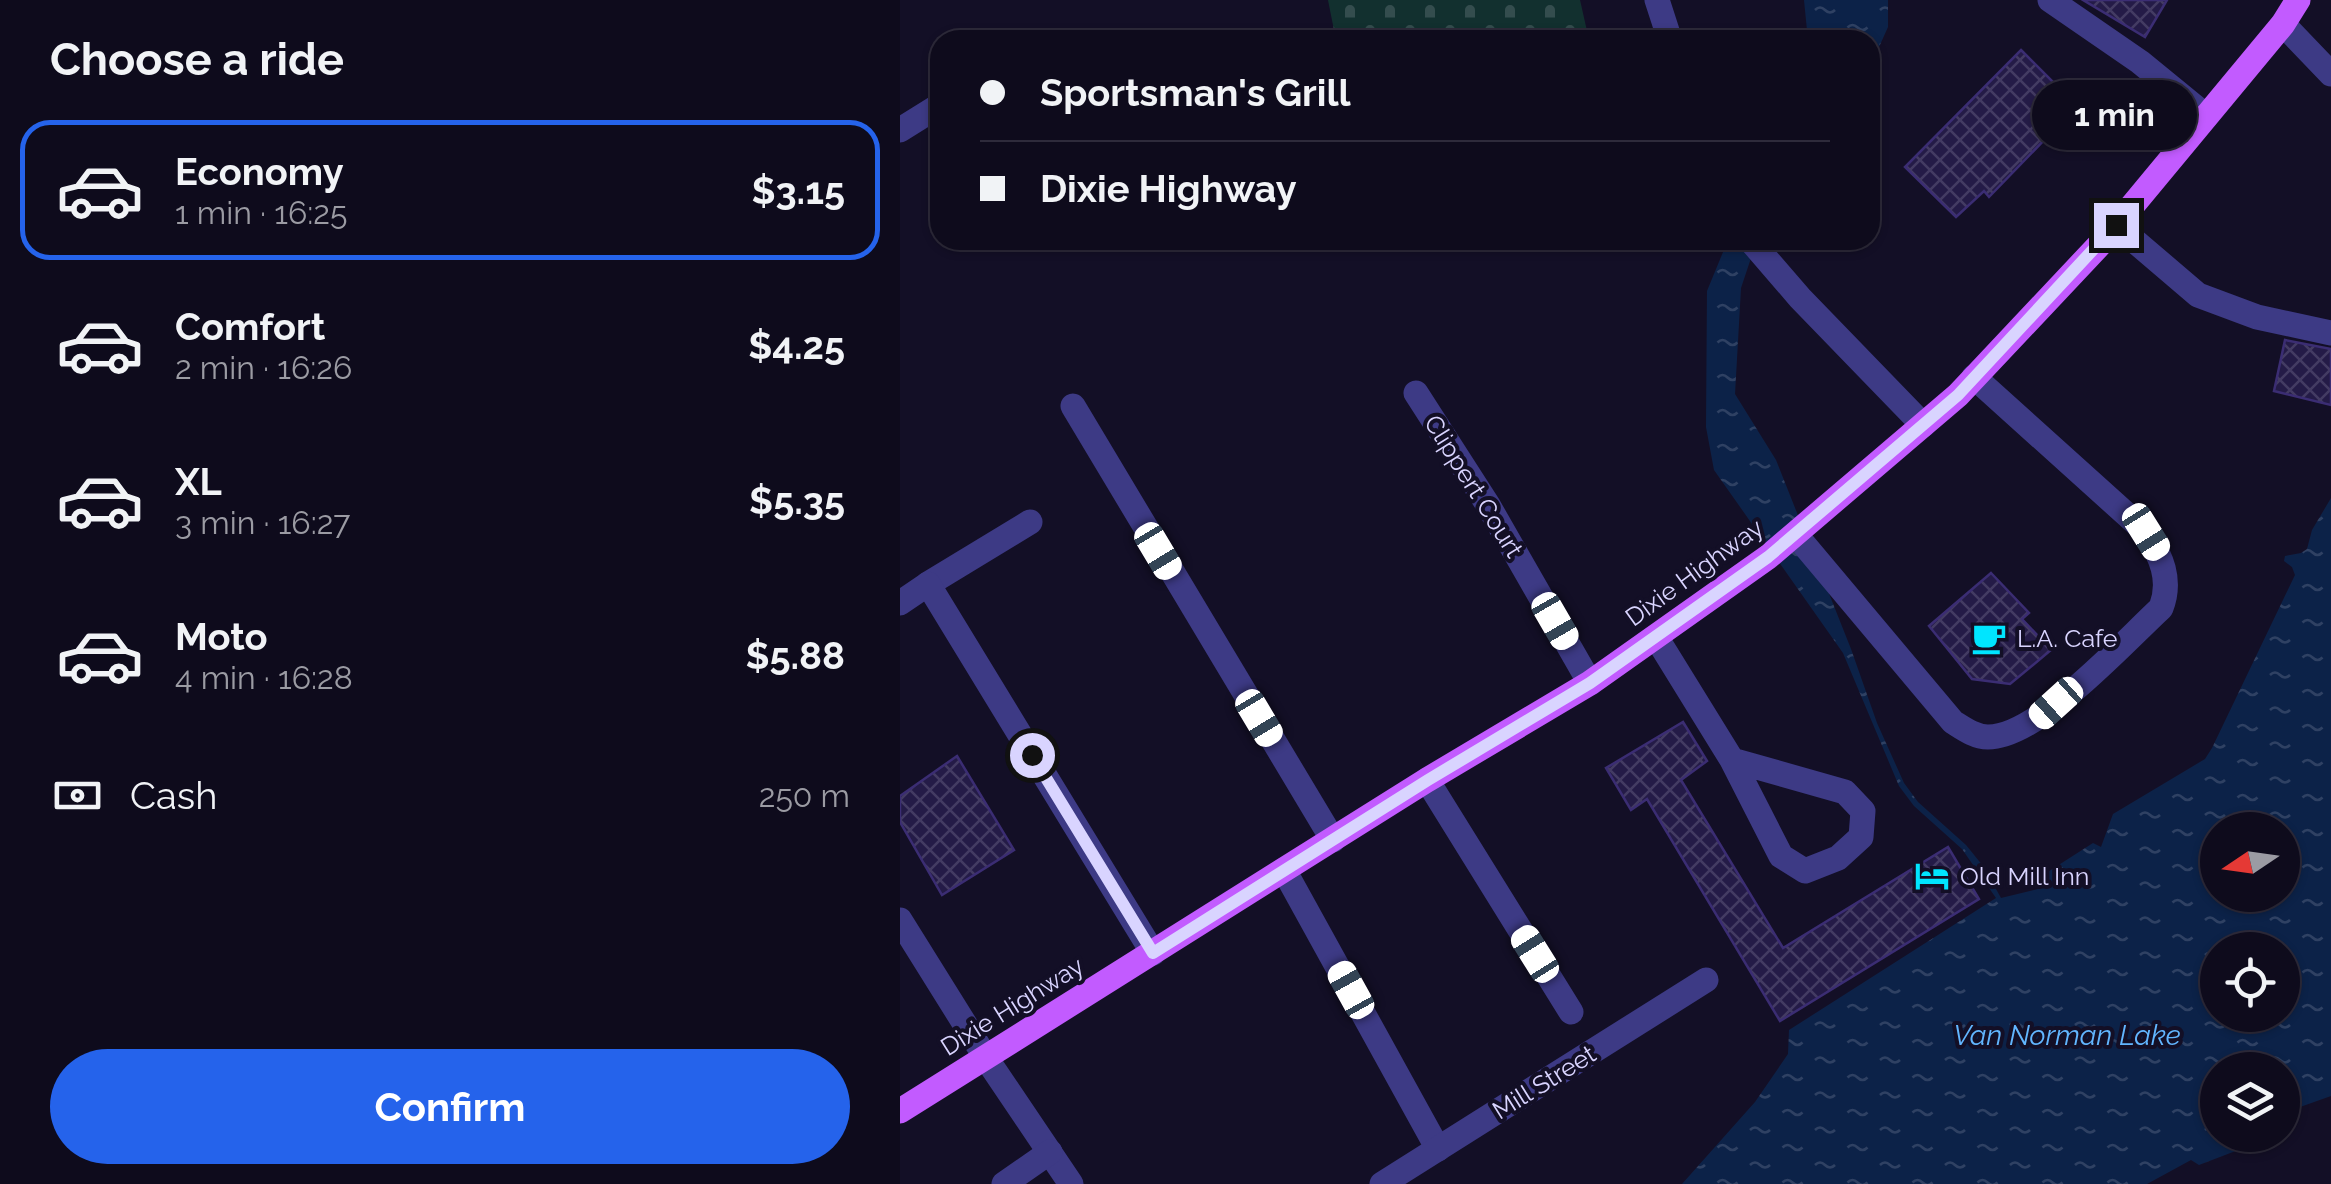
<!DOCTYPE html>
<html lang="en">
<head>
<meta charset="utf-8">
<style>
  :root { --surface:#0e0b1c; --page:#171425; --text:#f1f3f6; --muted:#9b9ba3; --line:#2e2b3b; --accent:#2563eb }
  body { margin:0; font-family:Raleway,sans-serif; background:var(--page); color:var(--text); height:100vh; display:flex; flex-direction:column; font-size:38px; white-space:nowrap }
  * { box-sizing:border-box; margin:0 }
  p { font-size:32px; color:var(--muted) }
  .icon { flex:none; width:55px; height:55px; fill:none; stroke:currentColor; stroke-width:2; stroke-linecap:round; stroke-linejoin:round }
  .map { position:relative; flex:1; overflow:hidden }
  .details { display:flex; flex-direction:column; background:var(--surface); width:900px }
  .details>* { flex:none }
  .banner { position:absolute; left:30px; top:30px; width:950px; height:220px; border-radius:30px; box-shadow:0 2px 8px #0004,0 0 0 2px var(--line); display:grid; align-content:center; height:220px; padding:0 50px; background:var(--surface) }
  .needle { width:65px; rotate:257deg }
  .fabs { position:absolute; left:1300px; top:812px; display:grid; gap:20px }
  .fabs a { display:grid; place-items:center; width:100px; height:100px; border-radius:50%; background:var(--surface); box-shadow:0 2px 8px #0004,0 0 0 2px var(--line); font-size:50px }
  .end { position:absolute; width:45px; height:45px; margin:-22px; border:12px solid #d9d4ff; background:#111; box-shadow:0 0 0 5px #111 }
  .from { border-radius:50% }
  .bubble { position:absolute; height:70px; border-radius:35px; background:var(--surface); box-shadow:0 2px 8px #0004,0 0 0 2px var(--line); font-size:32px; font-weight:700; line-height:70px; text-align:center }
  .car { position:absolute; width:30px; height:60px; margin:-30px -15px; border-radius:12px; box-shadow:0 0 8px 2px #0007; background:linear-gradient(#fff 24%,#345 0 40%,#fff 0 76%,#345 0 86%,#fff 0) }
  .banner b { display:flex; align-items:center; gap:35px; height:95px; font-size:38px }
  .banner b+b { border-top:2px solid var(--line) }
  .banner i { width:25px; height:25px; background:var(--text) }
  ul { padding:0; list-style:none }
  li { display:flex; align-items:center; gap:30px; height:140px; margin:0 20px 15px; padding:0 30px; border:5px solid transparent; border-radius:30px }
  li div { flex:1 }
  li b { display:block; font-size:38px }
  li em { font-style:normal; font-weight:700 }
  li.selected { border-color:var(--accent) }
  li>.icon { width:90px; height:90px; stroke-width:1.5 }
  h2 { padding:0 50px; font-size:45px; line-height:120px }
  .pay { display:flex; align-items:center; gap:25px; height:110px; padding:0 50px; font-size:38px }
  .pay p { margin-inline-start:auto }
  .button { display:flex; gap:20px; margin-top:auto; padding:20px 50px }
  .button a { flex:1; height:115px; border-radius:60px; background:var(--accent); color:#fff; font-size:40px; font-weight:700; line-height:115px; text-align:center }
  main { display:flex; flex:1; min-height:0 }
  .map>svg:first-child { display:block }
  .cemetery { fill:url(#cemetery-stones) }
  .water { fill:url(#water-ripples); fill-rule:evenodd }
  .building { fill:url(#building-cross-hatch); stroke:#3b2d73; stroke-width:2.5 }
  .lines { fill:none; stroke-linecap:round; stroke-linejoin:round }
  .minor { stroke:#3d3a85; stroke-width:25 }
  .major { stroke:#c25bff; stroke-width:25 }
  .route { stroke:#d9d4ff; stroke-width:12 }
  .labels { text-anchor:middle; stroke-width:8; stroke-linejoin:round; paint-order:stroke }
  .street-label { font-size:25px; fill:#d9d4ff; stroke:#130f26 }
  .poi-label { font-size:25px; fill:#d9d4ff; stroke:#130f26; text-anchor:start }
  .water-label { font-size:28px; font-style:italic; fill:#62b6ff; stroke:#130f26 }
</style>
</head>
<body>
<main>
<section class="details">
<h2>Choose a ride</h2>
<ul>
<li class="selected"><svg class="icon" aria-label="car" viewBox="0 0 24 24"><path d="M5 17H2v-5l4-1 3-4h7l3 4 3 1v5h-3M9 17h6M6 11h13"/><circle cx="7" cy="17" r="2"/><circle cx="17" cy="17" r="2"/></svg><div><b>Economy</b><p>1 min · 16:25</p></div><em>$3.15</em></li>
<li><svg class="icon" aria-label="car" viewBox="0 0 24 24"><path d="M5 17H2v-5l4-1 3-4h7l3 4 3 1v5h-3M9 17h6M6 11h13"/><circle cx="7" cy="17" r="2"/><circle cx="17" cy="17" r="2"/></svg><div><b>Comfort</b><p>2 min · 16:26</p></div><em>$4.25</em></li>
<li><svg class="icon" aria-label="car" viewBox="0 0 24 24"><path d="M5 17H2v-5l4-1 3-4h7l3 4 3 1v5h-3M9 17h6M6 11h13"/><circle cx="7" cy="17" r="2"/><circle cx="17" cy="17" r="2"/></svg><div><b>XL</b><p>3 min · 16:27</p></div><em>$5.35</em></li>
<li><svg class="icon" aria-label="car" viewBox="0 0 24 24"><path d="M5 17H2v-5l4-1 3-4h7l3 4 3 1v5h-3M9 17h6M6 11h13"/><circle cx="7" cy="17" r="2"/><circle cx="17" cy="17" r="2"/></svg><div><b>Moto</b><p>4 min · 16:28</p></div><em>$5.88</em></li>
</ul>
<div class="pay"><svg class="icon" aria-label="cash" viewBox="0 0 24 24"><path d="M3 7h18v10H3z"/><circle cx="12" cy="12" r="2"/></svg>Cash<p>250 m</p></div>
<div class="button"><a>Confirm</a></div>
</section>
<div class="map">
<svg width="1431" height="1184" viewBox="0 0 1431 1184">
  <defs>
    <pattern id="cemetery-stones" width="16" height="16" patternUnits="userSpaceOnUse" patternTransform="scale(2.5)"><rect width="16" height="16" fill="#12302f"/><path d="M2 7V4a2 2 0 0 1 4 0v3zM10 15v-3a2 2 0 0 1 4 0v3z" fill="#344d4e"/></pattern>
    <pattern id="water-ripples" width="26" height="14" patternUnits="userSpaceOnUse" patternTransform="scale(2.5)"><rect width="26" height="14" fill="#0c2248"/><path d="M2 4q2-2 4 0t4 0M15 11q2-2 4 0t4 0" fill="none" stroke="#2f4163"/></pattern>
    <pattern id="building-cross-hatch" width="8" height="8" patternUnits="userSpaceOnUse" patternTransform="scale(2.5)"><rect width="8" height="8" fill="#241b47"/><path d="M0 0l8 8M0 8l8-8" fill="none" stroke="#433b63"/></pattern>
  </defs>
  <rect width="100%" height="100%" fill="#130f26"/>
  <path class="cemetery" d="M 428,0 L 680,0 L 689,40 L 436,40 Z"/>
  <g class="water">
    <path d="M 904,0 L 988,0 L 988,27 L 970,67 L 970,40 L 908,40 Z"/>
    <path d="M 828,240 L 857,240 L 841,288 L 835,394 L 876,460 L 951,649 L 977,723 L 1004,783 L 1018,802 L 1066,845 L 1083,866 L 1101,898 L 1146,887 L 1143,875 L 1193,843 L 1201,847 L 1213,814 L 1305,759 L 1312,748 L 1395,575 L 1392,567 L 1384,561 L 1385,556 L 1401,553 L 1407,549 L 1412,530 L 1431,498 L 1431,1096 L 1383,1113 L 1382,1070 L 1318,1070 L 1318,1135 L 1358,1135 L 1346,1147 L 1299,1165 L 1291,1160 L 1247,1184 L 782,1184 L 855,1102 L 888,1054 L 889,1030 L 1096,898 L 1062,849 L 1014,806 L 999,786 L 943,653 L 814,470 L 806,427 L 807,291 ZM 1318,830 L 1382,830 L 1382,895 L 1318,895 ZM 1318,950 L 1382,950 L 1382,1015 L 1318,1015 Z"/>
  </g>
  <g class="building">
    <path d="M 1183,0 L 1267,0 L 1245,37 Z"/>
    <path d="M 1121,50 L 1170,99 L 1143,126 L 1150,134 L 1089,197 L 1084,191 L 1056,217 L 1005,167 Z"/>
    <path d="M 1385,340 L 1431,349 L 1431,405 L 1374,391 Z"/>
    <path d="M 1091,573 L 1129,613 L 1122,619 L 1151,650 L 1110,684 L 1072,679 L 1029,626 Z"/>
    <path d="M 783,722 L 807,761 L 781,780 L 883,948 L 1048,847 L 1079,899 L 880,1021 L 747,799 L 731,810 L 706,768 Z"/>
    <path d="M 57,756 L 114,850 L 42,895 L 0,822 L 0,796 Z"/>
  </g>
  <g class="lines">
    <g class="minor">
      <path d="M 757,0 L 770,40"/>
      <path d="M 1150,0 L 1240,62 L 1306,116"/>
      <path d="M 1383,24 L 1431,74"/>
      <path d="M 0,130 L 40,105"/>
      <path d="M 1216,225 L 1298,295 L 1357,317 L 1431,333"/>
      <path d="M 850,240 L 900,298 L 1023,425"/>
      <path d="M 516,393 L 588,505 L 690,683"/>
      <path d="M 173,406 L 433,840"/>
      <path d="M 896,535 L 1053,722 C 1064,729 1075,737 1088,737 C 1138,737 1223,643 1261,608 C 1272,580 1261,556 1246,532 L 1074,377"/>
      <path d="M 28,584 L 130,522"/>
      <path d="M 0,603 L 28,584 L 253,953"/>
      <path d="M 756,637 L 832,760 L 881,856 L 905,871 L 938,858 L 961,837 L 963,811 L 945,792 L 832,760"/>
      <path d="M 527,780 L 671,1012"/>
      <path d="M 384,870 L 538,1149"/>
      <path d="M 0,920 L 86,1058 L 171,1184"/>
      <path d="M 104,1184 L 150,1152"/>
      <path d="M 482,1184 L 806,980"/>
    </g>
    <path class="major" d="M 0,1111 L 527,780 L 690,683 L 868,557 L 1058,395 L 1203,241 L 1383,24 L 1398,0"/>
  </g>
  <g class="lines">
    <path class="route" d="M 132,755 L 253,953 L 528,780 L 690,683 L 868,557 L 1058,395 L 1216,225"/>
  </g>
  <defs>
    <g id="cafe-bare" transform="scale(2.7)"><path d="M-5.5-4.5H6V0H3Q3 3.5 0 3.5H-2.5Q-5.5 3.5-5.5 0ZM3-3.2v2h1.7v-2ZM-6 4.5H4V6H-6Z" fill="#00e5ff" stroke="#130f26" stroke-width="2.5" paint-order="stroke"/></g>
    <g id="hotel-bare" transform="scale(2.7)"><path d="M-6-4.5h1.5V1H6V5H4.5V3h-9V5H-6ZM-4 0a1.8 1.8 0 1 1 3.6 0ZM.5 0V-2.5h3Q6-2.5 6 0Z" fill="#00e5ff" stroke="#130f26" stroke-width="2.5" paint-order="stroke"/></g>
  </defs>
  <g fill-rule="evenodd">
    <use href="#cafe-bare" x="1089" y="638"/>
    <use href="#hotel-bare" x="1032" y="876"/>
  </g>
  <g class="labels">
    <g class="street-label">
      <text transform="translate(574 486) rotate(58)" y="9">Clippert Court</text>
      <text transform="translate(794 572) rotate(-36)" y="9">Dixie Highway</text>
      <text transform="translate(112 1006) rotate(-32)" y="9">Dixie Highway</text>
      <text transform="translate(644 1082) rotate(-32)" y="9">Mill Street</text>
    </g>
    <g class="poi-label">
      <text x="1117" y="647">L.A. Cafe</text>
      <text x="1060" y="885">Old Mill Inn</text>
    </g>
    <g class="water-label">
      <text x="1167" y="1045">Van Norman Lake</text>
    </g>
  </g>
</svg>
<div class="fabs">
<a><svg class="needle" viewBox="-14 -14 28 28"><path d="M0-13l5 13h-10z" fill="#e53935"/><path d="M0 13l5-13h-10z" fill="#9b9ba3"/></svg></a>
<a><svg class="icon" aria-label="locate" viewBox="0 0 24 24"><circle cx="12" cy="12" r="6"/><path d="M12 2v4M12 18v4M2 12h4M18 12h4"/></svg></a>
<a><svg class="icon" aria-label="layers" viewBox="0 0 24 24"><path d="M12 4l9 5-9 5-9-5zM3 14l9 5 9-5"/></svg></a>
</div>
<i class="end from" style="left:132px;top:755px"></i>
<i class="end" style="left:1216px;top:225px"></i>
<div class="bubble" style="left:1132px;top:80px;width:165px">1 min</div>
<i class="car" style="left:1246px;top:532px;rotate:148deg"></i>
<i class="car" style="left:258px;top:551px;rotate:149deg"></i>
<i class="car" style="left:655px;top:621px;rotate:150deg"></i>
<i class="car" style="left:1156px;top:703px;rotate:228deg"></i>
<i class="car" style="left:359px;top:718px;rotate:149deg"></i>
<i class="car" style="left:635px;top:954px;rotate:328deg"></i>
<i class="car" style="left:451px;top:990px;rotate:331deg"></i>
<div class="banner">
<b><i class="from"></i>Sportsman's Grill</b>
<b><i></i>Dixie Highway</b>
</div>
</div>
</main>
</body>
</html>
